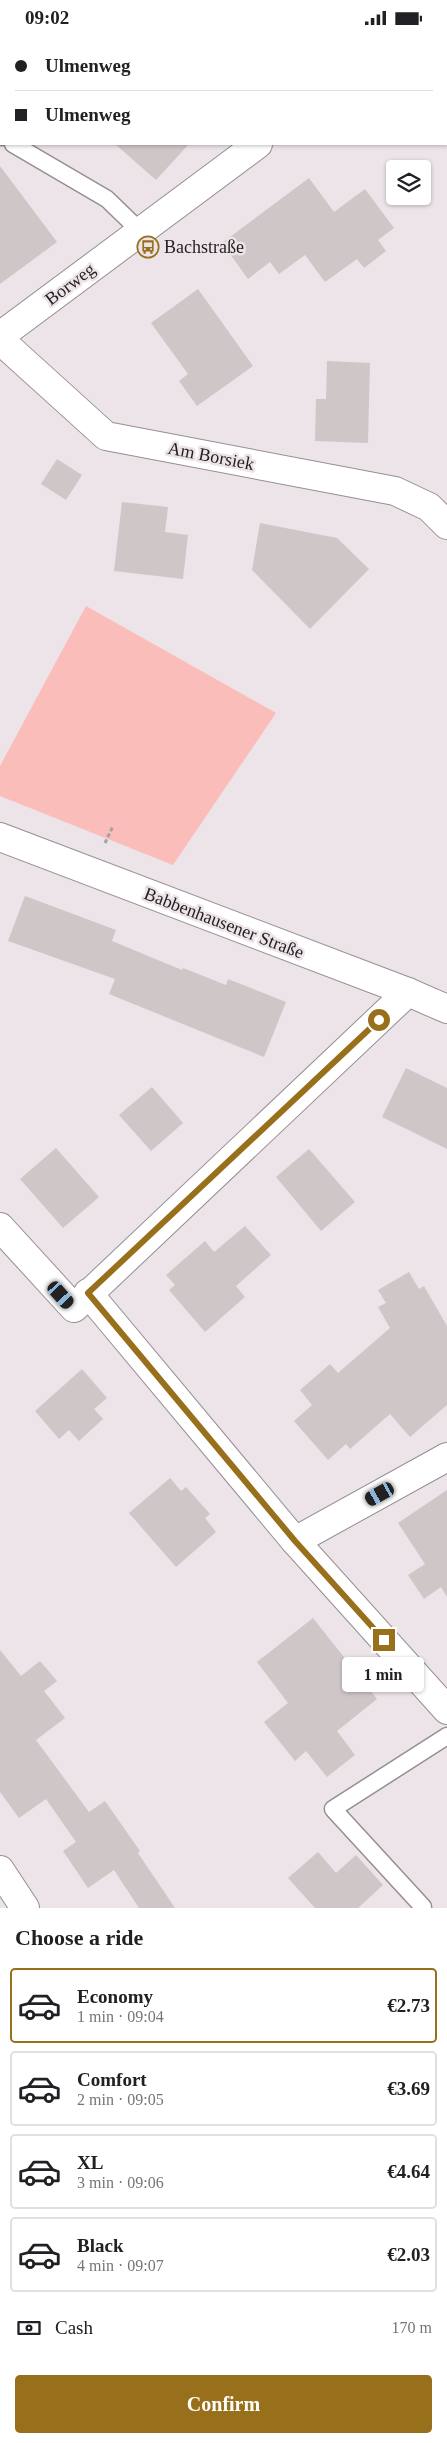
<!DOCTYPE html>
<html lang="en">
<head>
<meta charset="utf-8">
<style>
  :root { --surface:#fff; --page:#f2f2f2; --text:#202124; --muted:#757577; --line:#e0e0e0; --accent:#98701b }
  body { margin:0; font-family:"Times New Roman",serif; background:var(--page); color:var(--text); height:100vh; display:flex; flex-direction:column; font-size:19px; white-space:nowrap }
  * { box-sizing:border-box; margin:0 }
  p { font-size:16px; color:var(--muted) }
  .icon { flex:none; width:28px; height:28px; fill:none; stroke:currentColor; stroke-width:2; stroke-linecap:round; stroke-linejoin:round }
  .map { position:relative; height:1873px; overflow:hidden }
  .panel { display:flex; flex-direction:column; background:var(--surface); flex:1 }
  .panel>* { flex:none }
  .guide { position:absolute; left:0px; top:0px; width:448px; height:110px; box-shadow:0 1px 4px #0004; display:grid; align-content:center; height:110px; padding:0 15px; background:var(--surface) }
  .fabs { position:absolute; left:386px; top:125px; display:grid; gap:10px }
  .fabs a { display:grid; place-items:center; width:45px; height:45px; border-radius:5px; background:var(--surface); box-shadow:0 1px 4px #0004; font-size:25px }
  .end { position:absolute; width:22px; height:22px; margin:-11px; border:6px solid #98701b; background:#fff; box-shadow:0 0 0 2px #fff }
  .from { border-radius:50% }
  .bubble { position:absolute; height:35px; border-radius:5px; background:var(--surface); box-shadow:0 1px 4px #0004; font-size:16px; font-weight:600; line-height:35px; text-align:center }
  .car { position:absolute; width:15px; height:30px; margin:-15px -8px; border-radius:6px; box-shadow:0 0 4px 1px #0007; background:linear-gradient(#222 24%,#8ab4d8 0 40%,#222 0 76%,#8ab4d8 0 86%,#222 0) }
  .guide b { display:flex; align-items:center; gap:18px; height:48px; font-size:19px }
  .guide b+b { border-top:1px solid var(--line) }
  .guide i { width:12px; height:12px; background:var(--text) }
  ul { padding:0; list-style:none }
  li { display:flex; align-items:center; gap:15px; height:75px; margin:0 10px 8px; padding:0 5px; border:2px solid var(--line); border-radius:5px }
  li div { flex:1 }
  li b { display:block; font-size:19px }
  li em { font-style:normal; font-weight:600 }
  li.current { border-color:var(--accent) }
  li>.icon { width:45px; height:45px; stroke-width:1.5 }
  h2 { padding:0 15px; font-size:22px; line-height:60px }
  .pay { display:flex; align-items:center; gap:12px; height:55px; padding:0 15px; font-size:19px }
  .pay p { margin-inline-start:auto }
  .action { display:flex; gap:10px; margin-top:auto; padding:10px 15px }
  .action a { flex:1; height:58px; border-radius:5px; background:var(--accent); color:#fff; font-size:20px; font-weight:600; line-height:58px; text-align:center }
  .status { display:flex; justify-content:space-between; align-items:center; height:35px; padding:0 25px; background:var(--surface); direction:ltr }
  .status svg { height:14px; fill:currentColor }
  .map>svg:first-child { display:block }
  .green { fill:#fbbdb9 }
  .building { fill:#cfc6c7 }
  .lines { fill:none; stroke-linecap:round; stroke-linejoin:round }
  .lane-casing { stroke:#958e92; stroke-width:19 }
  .street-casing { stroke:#958e92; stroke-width:30 }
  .path { stroke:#a6a0a3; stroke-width:3; stroke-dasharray:4 2.5; stroke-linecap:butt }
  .lane { stroke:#fff; stroke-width:16 }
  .street { stroke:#fff; stroke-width:28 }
  .route { stroke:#98701b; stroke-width:6 }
  .labels { text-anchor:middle; stroke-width:5; stroke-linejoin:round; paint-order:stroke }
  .poi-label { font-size:18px; fill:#211e20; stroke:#ece4e8; text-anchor:start }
  .street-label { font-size:18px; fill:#211e20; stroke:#ece4e8 }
</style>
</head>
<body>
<div class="status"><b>09:02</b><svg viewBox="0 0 49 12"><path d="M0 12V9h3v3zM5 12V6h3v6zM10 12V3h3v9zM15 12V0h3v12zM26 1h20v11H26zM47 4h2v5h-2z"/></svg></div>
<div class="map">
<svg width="447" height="1873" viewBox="0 0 447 1873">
  <rect width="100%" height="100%" fill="#ece4e8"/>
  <path class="green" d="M 86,571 L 276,678 L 173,830 L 0,761 L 0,731 Z"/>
  <g class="building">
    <path d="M 115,109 L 189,109 L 156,145 Z"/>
    <path d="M 0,131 L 57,207 L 0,249 Z"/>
    <path d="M 309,143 L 334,177 L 365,154 L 394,193 L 378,205 L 386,216 L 364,233 L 357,224 L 325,247 L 305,220 L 279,239 L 270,227 L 248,244 L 222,208 Z"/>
    <path d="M 198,254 L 253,331 L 197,371 L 179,346 L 188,339 L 151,288 Z"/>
    <path d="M 327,326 L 370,328 L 368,408 L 315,406 L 316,364 L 326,364 Z"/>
    <path d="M 57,424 L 82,440 L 66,465 L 41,449 Z"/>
    <path d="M 122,467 L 168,472 L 165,497 L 188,500 L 183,544 L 114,536 Z"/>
    <path d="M 260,488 L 337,503 L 369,534 L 310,594 L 252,535 Z"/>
    <path d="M 25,861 L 116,895 L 112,906 L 182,935 L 183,933 L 226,950 L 228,944 L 286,967 L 264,1022 L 109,959 L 115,944 L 8,906 Z"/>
    <path d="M 406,1033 L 447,1053 L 447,1114 L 382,1082 Z"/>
    <path d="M 152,1052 L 183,1088 L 151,1116 L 119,1080 Z"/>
    <path d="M 56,1113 L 99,1162 L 63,1193 L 20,1144 Z"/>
    <path d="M 309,1114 L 355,1167 L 321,1196 L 276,1142 Z"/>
    <path d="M 245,1191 L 271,1220 L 236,1251 L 245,1262 L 205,1297 L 169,1255 L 175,1250 L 166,1240 L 205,1206 L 214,1217 Z"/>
    <path d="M 409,1237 L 419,1254 L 424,1251 L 447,1291 L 447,1370 L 410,1402 L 390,1379 L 350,1414 L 346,1409 L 328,1425 L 294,1386 L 312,1370 L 300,1355 L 330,1329 L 338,1338 L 390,1293 L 378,1272 L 386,1268 L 378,1255 Z"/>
    <path d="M 82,1334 L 107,1363 L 94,1374 L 103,1384 L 79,1406 L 69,1395 L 59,1404 L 35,1376 Z"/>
    <path d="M 170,1443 L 181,1456 L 186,1452 L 210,1479 L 205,1483 L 216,1497 L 176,1532 L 129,1478 Z"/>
    <path d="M 447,1455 L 447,1562 L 441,1552 L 424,1564 L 408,1540 L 425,1529 L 398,1488 Z"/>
    <path d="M 313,1583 L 377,1664 L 337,1696 L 355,1720 L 327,1742 L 306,1716 L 295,1726 L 264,1687 L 288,1668 L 257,1627 Z"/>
    <path d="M 0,1615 L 21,1641 L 40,1626 L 57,1646 L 44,1656 L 65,1683 L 36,1705 L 89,1777 L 105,1766 L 140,1816 L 138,1818 L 175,1873 L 139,1873 L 114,1835 L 88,1853 L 63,1816 L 76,1807 L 46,1764 L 19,1783 L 0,1757 Z"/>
    <path d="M 318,1817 L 336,1838 L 356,1820 L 383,1850 L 358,1873 L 315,1873 L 288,1843 Z"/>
  </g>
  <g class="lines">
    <g class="lane-casing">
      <g id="lane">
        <path d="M 0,101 L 1,102"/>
        <path d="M 13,109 L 107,164 L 140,196"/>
        <path d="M 423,1872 L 333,1774 L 447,1701"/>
      </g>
    </g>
    <g class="street-casing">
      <g id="street">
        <path d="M 287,0 L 289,1"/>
        <path d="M 346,1 L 346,0"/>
        <path d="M 446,61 L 447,62"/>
        <path d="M 0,301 L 258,109"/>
        <path d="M 0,305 L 106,401 L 395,456 L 429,472 L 447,490"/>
        <path d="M 0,802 L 408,957 L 447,974"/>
        <path d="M 0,1192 L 74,1273 L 408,957"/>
        <path d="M 88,1258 L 295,1506 L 447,1675"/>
        <path d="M 295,1506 L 447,1422"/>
        <path d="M 0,1835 L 25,1873"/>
      </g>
    </g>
    <path class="path" d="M 105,808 L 113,791"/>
    <use href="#lane" class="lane"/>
    <use href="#street" class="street"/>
  </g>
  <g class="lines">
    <path class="route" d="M 379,985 L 88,1258 L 295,1506 L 384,1605"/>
  </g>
  <defs>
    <g id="bus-ring" transform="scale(1.125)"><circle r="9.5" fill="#ece4e8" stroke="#98701b" stroke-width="1.5"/><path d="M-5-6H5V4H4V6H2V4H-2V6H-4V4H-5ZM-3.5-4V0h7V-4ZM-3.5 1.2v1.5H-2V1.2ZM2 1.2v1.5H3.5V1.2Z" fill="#98701b"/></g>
  </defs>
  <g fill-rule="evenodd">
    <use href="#bus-ring" x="148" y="212"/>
  </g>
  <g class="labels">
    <g class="poi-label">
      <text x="164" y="218">Bachstraße</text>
    </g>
    <g class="street-label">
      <text transform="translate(70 249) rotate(-37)" y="6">Borweg</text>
      <text transform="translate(211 421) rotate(11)" y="6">Am Borsiek</text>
      <text transform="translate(224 888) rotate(21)" y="6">Babbenhausener Straße</text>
    </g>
  </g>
</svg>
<div class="fabs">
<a><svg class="icon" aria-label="layers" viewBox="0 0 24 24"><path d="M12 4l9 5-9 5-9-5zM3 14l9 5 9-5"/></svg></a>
</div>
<i class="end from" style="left:379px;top:985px"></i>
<i class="end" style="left:384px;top:1605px"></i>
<div class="bubble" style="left:342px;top:1622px;width:82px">1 min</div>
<i class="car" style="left:61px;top:1260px;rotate:138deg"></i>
<i class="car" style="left:380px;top:1459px;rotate:241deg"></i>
<div class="guide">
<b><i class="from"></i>Ulmenweg</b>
<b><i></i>Ulmenweg</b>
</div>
</div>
<section class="panel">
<h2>Choose a ride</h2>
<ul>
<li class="current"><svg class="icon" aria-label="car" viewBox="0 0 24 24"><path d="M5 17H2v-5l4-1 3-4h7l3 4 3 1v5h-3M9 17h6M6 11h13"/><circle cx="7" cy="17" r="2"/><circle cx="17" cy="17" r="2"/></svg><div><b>Economy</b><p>1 min · 09:04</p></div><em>€2.73</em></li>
<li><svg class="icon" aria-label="car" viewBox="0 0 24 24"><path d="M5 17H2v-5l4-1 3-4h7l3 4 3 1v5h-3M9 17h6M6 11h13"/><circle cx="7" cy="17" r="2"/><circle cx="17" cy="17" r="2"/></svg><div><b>Comfort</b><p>2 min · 09:05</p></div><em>€3.69</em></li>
<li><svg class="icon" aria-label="car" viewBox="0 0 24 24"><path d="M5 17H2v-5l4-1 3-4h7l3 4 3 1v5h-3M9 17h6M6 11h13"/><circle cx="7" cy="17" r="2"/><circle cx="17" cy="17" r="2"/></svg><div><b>XL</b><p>3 min · 09:06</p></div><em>€4.64</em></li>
<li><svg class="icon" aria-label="car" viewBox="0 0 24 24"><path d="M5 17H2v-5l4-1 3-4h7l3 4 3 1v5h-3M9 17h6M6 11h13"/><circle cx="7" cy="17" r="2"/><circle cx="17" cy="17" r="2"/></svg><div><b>Black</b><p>4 min · 09:07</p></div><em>€2.03</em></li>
</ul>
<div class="pay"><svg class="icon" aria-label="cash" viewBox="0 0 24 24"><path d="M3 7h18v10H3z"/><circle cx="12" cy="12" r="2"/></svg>Cash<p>170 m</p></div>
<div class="action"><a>Confirm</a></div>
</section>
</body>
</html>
